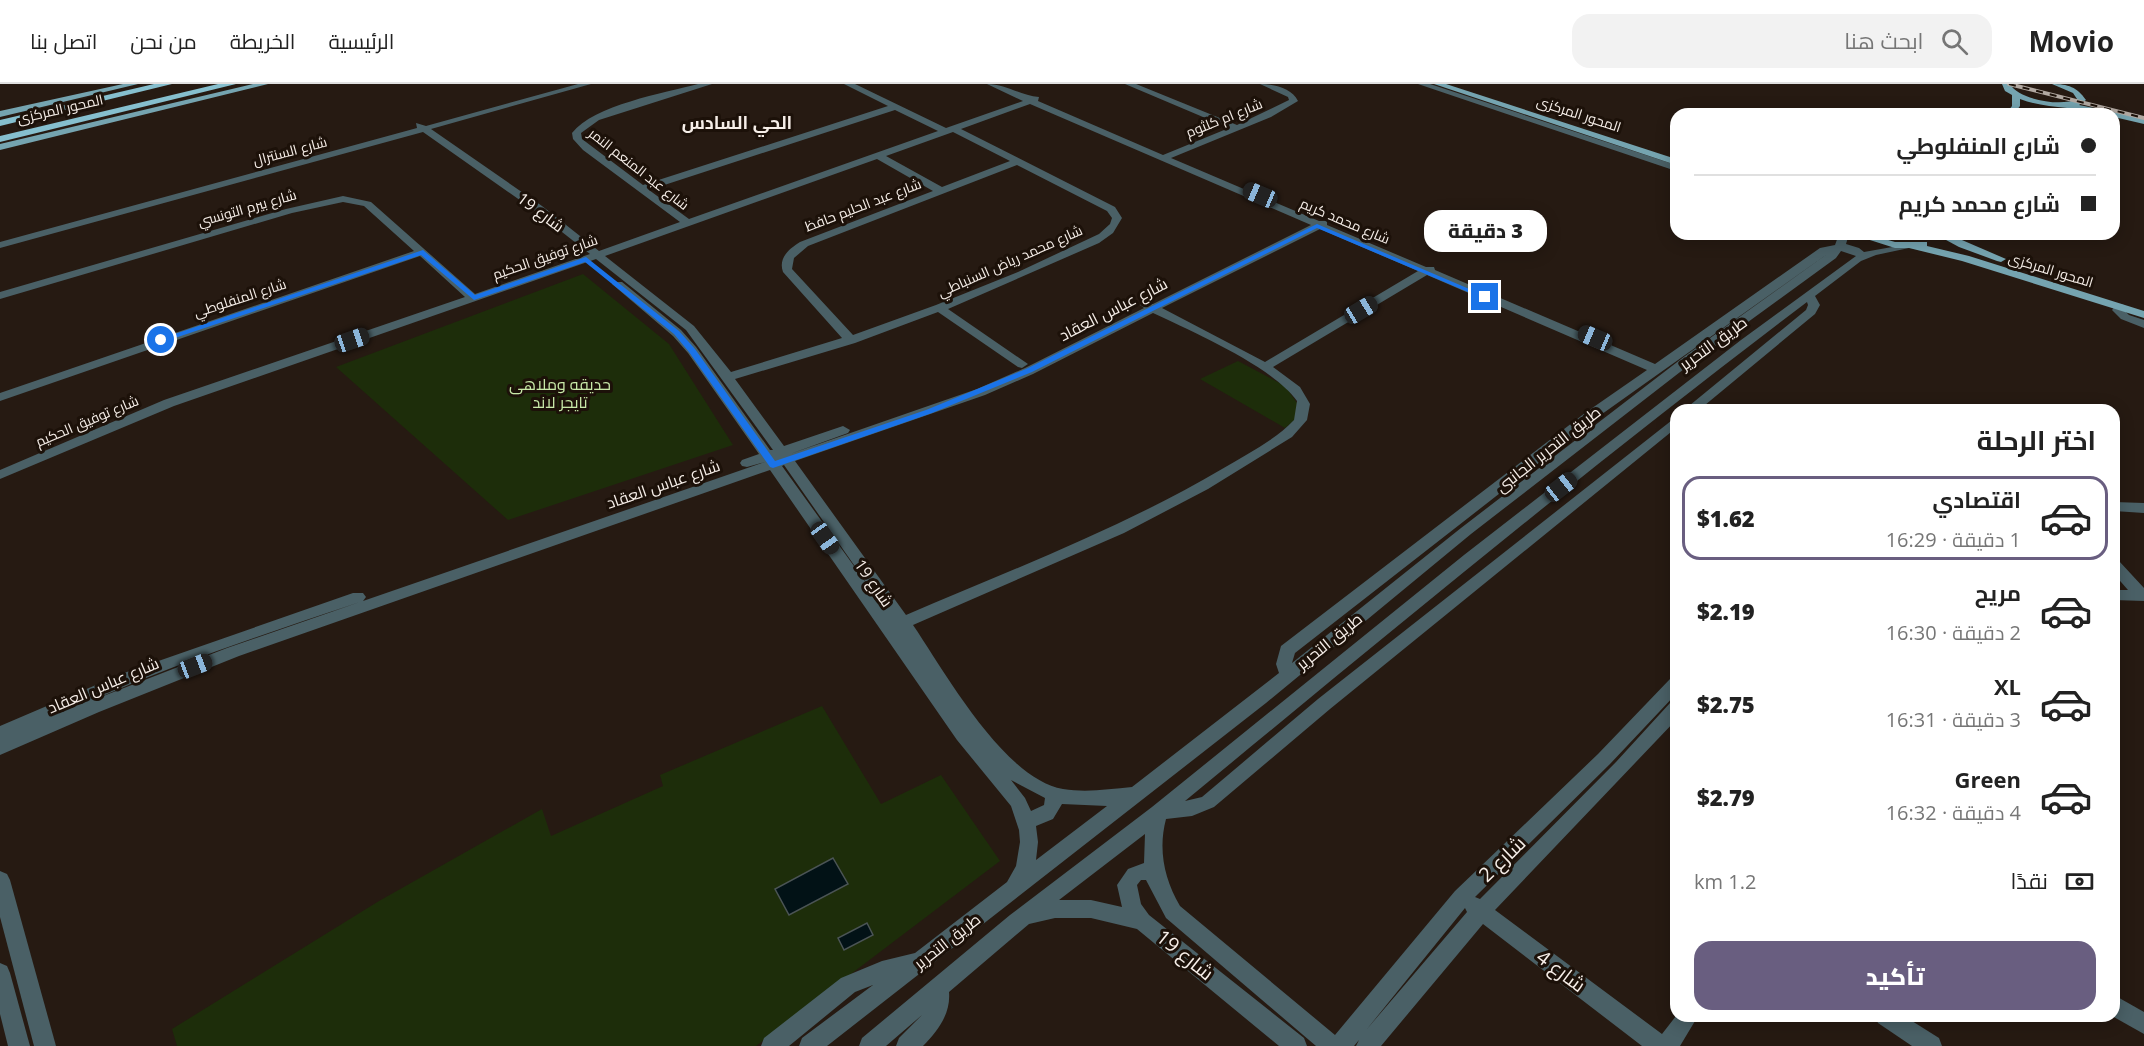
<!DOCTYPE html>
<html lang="ar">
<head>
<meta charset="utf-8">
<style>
  :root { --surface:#fff; --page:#f2f2f2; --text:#222; --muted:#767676; --line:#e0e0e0; --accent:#695e80 }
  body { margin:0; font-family:"Open Sans",Cairo,sans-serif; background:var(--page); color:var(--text); direction:rtl; height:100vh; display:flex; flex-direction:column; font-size:22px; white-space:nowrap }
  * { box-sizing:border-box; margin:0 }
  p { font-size:20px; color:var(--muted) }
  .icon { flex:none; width:33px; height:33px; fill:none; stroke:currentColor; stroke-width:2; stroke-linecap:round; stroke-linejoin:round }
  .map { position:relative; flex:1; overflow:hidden; direction:ltr }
  .drawer { position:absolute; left:1670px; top:320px; width:450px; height:618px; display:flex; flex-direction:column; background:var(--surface); border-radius:18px; box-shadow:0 3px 15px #0003; direction:rtl }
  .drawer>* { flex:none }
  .banner { position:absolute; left:1670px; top:24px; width:450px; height:132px; border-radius:18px; box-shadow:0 3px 15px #0003; direction:rtl; display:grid; align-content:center; height:132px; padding:0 24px; background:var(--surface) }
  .end { position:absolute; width:27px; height:27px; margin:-14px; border:8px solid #1a73e8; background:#fff; box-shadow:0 0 0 3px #fff }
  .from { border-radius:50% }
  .bubble { position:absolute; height:42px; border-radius:18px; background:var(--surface); box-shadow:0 3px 15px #0003; font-size:20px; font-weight:800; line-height:42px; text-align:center; direction:rtl }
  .car { position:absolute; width:18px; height:36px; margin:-18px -9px; border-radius:8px; box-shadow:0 0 4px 2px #0007; background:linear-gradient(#222 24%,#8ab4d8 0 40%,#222 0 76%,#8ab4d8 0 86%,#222 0) }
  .banner b { display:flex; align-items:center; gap:21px; height:57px; font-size:22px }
  .banner b+b { border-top:2px solid var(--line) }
  .banner i { width:15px; height:15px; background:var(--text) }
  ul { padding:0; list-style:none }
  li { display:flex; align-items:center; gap:18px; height:84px; margin:0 12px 9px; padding:0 12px; border:3px solid transparent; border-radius:18px }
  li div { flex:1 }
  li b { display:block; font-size:22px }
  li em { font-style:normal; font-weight:800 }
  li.selected { border-color:var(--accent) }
  li>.icon { width:54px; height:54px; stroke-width:1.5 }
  h2 { padding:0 24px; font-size:27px; line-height:72px }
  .pay { display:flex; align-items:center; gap:15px; height:66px; padding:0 24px; font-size:22px }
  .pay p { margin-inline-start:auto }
  .primary-button { display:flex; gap:12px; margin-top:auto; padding:12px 24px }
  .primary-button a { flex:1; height:69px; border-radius:18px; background:var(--accent); color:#fff; font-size:24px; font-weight:800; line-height:69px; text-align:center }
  header { display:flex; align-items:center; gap:36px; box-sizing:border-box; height:84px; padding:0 30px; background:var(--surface); border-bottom:2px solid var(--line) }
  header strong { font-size:28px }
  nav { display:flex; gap:33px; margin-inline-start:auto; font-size:21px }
  .search { width:420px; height:54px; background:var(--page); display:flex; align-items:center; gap:15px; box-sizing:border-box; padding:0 21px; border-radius:18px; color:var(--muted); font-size:22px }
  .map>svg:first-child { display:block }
  .green { fill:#1d2d0a }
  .water { fill:#021216; stroke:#4b5455; stroke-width:1.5 }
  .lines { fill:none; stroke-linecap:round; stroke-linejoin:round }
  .minor { fill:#4a6066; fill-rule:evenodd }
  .major { fill:#75a4b0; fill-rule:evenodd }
  .highway { fill:#86bfce; fill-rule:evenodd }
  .rail-casing { stroke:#b1a8a1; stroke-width:4 }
  .rail { stroke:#1c1109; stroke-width:2; stroke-dasharray:7; stroke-linecap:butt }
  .route { fill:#1a73e8 }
  .labels { text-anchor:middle; stroke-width:6; stroke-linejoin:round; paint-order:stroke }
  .far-street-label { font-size:14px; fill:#f6eee8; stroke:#1c1109 }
  .street-label { font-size:16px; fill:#f6eee8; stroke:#1c1109 }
  .park-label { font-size:16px; fill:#c8e9a8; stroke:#1c1109 }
  .far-district-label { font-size:18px; font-weight:bold; fill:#f6eee8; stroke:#1c1109 }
  .near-street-label { font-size:20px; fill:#f6eee8; stroke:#1c1109 }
</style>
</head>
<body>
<header>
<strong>Movio</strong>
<div class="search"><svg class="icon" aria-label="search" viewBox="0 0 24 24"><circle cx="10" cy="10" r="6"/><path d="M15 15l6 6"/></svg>ابحث هنا</div>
<nav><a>الرئيسية</a><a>الخريطة</a><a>من نحن</a><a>اتصل بنا</a></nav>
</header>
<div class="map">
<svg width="2144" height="962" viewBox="0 0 2144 962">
  <rect width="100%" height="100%" fill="#261a12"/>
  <g class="green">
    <path d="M 583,190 L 669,260 L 733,361 L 508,436 L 336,283 Z"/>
    <path d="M 1238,277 L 1285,302 L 1297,319 L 1297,334 L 1285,344 L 1200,295 Z"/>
    <path d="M 822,622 L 881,720 L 941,691 L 1000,777 L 756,962 L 177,962 L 172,945 L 379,817 L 542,725 L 551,752 L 663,702 L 660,691 Z"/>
  </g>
  <g class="water">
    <path d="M 833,774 L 848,800 L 789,831 L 775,805 Z"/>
    <path d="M 867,839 L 873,851 L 844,866 L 838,854 Z"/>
  </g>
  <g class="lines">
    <g class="minor">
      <path d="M 578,0 L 591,0 L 431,45 L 542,122 L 599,167 L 680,138 L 583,66 L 573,55 L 572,49 C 594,21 664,9 698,0 L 712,0 L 599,36 L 581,49 L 582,55 L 643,101 L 888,22 L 844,0 L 855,0 L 946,44 L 1023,17 L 987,0 C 1006,0 1021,12 1039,13 L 1038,17 L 1163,71 L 1229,44 L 1125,0 L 1136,0 L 1237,41 L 1289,16 L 1288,13 L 1260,0 C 1274,0 1292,4 1298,17 L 1271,33 L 1171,74 L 1319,137 L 1327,137 L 1327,141 L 1426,183 L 1434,183 L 1435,186 L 1655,280 L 1820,164 L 1835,161 L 1839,150 L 1849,150 L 1846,160 L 1859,164 L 1864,168 L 1909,160 L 1909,164 L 1876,171 L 1861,177 L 1815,212 L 1820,221 L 1815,230 L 1699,326 L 1684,326 L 1806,226 L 1808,221 L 1807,218 C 1595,378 1390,548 1185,717 L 1202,713 L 1318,615 L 1676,333 L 1676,344 L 1330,625 L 1214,723 L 1192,732 L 1166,735 C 1158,765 1164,795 1180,822 L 1335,951 L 1455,807 L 1598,670 L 1670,595 L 1676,593 L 1676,610 L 1610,680 L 1475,813 L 1480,815 L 1616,678 L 1670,619 L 1676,618 L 1676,636 L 1495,826 L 1662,950 L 1676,932 L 1698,932 L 1680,962 L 1642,962 L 1483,840 L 1381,962 L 1356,962 L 1359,956 L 1354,962 L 1316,962 L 1166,834 L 1146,796 L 1141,796 L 1137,801 L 1141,820 L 1149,831 L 1304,954 L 1307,962 L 1279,962 L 1137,845 L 1091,834 L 1055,834 L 1029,840 L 949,908 C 951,930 937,948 923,962 L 896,962 L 899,954 L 922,931 L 886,962 L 859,962 L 862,954 L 1010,831 L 1152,723 L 1464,471 L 1741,256 L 1856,172 L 1841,167 L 1836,174 L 1693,278 L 1471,450 L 1266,619 L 827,962 L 799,962 L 802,954 L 873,901 L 855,908 L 789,962 L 761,962 L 764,954 L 841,894 L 882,877 L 915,869 L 1007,798 L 1016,782 L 1020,758 L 1019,746 L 1011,722 L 957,656 L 770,386 L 239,572 L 99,628 L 0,671 L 0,656 L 5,654 L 0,656 L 0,642 L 124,589 L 353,509 L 363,509 L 366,513 L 363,517 L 765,378 L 747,383 L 742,382 L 740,379 L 742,376 L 759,370 L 688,269 L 673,252 L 612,200 L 614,198 L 622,198 L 681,246 L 696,263 L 770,366 L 773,366 L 686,246 L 596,175 L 174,322 L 0,395 L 0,386 L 164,316 L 465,213 L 420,172 L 0,317 L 0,309 L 414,167 L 364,122 L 343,118 L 292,129 L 0,215 L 0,208 L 286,125 L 343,112 L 371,118 L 475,210 L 590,170 L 534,126 L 423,48 L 0,164 L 0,158 L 417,44 L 416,39 L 426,42 ZM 1030,20 L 1311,141 L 1153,220 L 1142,219 L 1140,221 L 1144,224 L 1025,284 L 977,305 L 790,370 L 848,349 L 850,346 L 843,342 L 784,362 L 735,295 L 855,259 L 938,228 L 1018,283 L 1022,284 L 1028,280 L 948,225 L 1099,159 L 1113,149 L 1122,134 L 1115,123 L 961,45 ZM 895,26 L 938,47 L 689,135 L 649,106 ZM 953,48 L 1010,77 L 942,103 L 886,72 ZM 877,75 L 933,107 L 800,158 C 789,165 778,174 783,188 L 842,254 L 731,288 L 694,242 L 605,172 ZM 1017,81 L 1107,127 L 1112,134 L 1110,140 L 1099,150 L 1018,188 L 936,221 L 853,251 L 792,185 L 794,174 L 808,162 ZM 1320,145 L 1418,187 L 1265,278 L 1162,224 ZM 1830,168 L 1685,272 L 1461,444 L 1292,579 L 1295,569 L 1595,335 ZM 1427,191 L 1647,286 L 1585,329 L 1281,562 L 1276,580 L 1279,589 L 1132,703 C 1109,705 1087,709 1063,705 C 1004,695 945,588 913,541 L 1124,449 L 1208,405 L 1292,353 L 1307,336 L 1310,320 L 1300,303 L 1273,283 ZM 1153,229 C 1193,248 1272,282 1297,317 L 1294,336 C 1274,357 1247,370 1222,385 C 1122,444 1013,485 906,531 L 795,377 L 985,311 L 1033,290 ZM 784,381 L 882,521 L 782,382 ZM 360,518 L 227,564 L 93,616 C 180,578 270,548 360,518 ZM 1011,696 L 1045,714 L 1044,721 L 1031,727 L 1025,714 ZM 1062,720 L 1107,722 L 1036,776 L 1038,758 L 1036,742 L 1053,735 ZM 1145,750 L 1144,779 L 1128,785 L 1117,801 L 1122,823 L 1091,816 L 1059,816 ZM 1465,824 L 1467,828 L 1367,945 Z"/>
      <path d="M 1418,0 L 1430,0 L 1676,81 L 1676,87 Z"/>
      <path d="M 2120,220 L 2124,221 L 2124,226 L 2129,231 L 2144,236 L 2144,244 L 2121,235 L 2112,226 L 2116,221 Z"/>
      <path d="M 2114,418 L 2144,419 L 2144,429 L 2114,427 Z"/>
      <path d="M 2114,476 L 2119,477 L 2144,504 L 2144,517 L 2114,516 L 2114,506 L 2128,506 L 2114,490 Z"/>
      <path d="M 0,787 L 7,790 L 10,796 L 56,962 L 34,962 L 0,833 Z"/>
      <path d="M 0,879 L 7,882 L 10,889 L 30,962 L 8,962 L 0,930 Z"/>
      <path d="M 2114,911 L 2144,928 L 2144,950 L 2112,932 Z"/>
      <path d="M 1875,932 L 1904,932 L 1939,954 L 1942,962 L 1912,962 L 1878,939 Z"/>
    </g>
    <g class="major">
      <path d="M 123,0 L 138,0 L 0,33 L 0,27 Z"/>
      <path d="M 253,0 L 268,0 L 0,66 L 0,60 Z"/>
      <path d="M 1434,0 L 1446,0 L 1676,75 L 1676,81 Z"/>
      <path d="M 2002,0 L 2010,0 C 2019,16 2062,23 2077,15 L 2073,9 L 2052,0 C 2068,0 2077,3 2086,16 L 2079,21 L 2144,34 L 2144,40 L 2114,33 L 2114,30 C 2097,30 2082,25 2067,24 C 2050,22 2036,21 2020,15 L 2020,22 L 2014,30 L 2006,30 L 2012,22 L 2012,11 L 2005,7 Z"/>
      <path d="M 1851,150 L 1868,150 L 1895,158 L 1927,158 L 1927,162 L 1969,172 L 2144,227 L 2144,234 L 1962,177 L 1909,164 L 1895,164 Z"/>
      <path d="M 1935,150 L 1948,150 L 2006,175 L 2001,178 L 1997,177 L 1959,163 Z"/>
    </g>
    <g class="highway">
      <path d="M 154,0 L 172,0 L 0,42 L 0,36 Z"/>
      <path d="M 218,0 L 236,0 L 0,58 L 0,52 Z"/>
    </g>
    <g class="rail-casing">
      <path id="rail" d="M 2009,0 L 2144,34"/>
    </g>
    <use href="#rail" class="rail"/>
  </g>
  <path class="route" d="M 1317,140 L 1488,213 L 1482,214 L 1317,144 L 1032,288 L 932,329 L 773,384 L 770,383 L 689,268 L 674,250 L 585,178 L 474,216 L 421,171 L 163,258 L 157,256 L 423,166 L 475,211 L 586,173 L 679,247 L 695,265 L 775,377 L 926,326 L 1026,285 Z"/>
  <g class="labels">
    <g class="far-street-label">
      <text transform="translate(60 25) rotate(-13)" y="5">المحور المركزى</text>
      <text transform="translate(1579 30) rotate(18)" y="5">المحور المركزى</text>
      <text transform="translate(1224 34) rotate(-22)" y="5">شارع ام كلثوم</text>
      <text transform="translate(290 67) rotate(-15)" y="5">شارع السنترال</text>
      <text transform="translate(639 85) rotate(38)" y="5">شارع عبد المنعم النمر</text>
      <text transform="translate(863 121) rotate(-21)" y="5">شارع عبد الحليم حافظ</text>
      <text transform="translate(247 124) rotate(-16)" y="5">شارع بيرم التونسي</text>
      <text transform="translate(1345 137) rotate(23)" y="5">شارع محمد كريم</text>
      <text transform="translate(545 173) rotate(-19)" y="5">شارع توفيق الحكيم</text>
      <text transform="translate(1010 177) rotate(-24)" y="5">شارع محمد رياض السنباطي</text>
      <text transform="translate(2051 186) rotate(17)" y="5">المحور المركزى</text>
      <text transform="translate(240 214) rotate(-18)" y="5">شارع المنفلوطي</text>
      <text transform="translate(87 337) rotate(-23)" y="5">شارع توفيق الحكيم</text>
    </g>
    <g class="street-label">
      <text transform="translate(541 128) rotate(37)" y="6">شارع 19</text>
      <text transform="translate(1113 225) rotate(-27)" y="6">شارع عباس العقاد</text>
      <text transform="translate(1713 259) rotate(-36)" y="6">طريق التحرير</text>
      <text transform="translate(1548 365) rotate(-38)" y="6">طريق التحرير الجانبى</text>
      <text transform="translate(663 400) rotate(-19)" y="6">شارع عباس العقاد</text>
      <text transform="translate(874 499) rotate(55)" y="6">شارع 19</text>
      <text transform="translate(1329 557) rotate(-39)" y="6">طريق التحرير</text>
      <text transform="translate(103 601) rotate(-23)" y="6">شارع عباس العقاد</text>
      <text transform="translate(947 857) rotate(-38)" y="6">طريق التحرير</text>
    </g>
    <g class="park-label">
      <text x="560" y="306">حديقه وملاهى<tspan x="560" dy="18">تايجر لاند</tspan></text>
    </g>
    <g class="far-district-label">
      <text x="737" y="45">الحي السادس</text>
    </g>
    <g class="near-street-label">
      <text transform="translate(1502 775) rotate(-44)" y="7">شارع 2</text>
      <text transform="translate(1185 871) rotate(39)" y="7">شارع 19</text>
      <text transform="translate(1561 887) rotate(37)" y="7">شارع 4</text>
    </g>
  </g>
</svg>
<i class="end from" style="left:161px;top:256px"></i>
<i class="end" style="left:1485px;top:213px"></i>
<div class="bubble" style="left:1424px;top:126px;width:123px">3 دقيقة</div>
<i class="car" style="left:1260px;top:111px;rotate:293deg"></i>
<i class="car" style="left:1361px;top:226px;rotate:59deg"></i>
<i class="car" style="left:1595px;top:254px;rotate:293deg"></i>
<i class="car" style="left:352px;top:256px;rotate:71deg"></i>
<i class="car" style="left:1561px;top:403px;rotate:52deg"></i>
<i class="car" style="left:825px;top:454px;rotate:145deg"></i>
<i class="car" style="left:195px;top:582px;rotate:69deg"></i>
<div class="banner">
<b><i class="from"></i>شارع المنفلوطي</b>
<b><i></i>شارع محمد كريم</b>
</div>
<section class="drawer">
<h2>اختر الرحلة</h2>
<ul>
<li class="selected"><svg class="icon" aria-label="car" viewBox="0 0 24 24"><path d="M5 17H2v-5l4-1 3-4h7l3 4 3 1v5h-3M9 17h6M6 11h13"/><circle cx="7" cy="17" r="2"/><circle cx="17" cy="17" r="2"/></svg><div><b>اقتصادي</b><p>1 دقيقة · 16:29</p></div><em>$1.62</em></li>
<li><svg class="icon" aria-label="car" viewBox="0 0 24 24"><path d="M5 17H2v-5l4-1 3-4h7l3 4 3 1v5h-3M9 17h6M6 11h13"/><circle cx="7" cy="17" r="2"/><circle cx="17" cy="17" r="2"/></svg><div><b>مريح</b><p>2 دقيقة · 16:30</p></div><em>$2.19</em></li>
<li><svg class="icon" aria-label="car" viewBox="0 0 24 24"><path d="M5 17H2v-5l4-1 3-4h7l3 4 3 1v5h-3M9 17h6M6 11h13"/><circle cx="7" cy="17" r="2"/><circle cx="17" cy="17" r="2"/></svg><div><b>XL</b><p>3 دقيقة · 16:31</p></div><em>$2.75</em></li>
<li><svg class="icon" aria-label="car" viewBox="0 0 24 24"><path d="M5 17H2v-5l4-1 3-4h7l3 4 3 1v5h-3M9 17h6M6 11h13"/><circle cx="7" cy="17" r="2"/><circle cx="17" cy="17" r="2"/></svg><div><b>Green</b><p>4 دقيقة · 16:32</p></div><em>$2.79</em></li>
</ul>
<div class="pay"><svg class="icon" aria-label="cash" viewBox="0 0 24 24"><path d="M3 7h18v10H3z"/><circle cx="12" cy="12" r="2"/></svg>نقدًا<p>1.2 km</p></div>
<div class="primary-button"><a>تأكيد</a></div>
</section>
</div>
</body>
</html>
